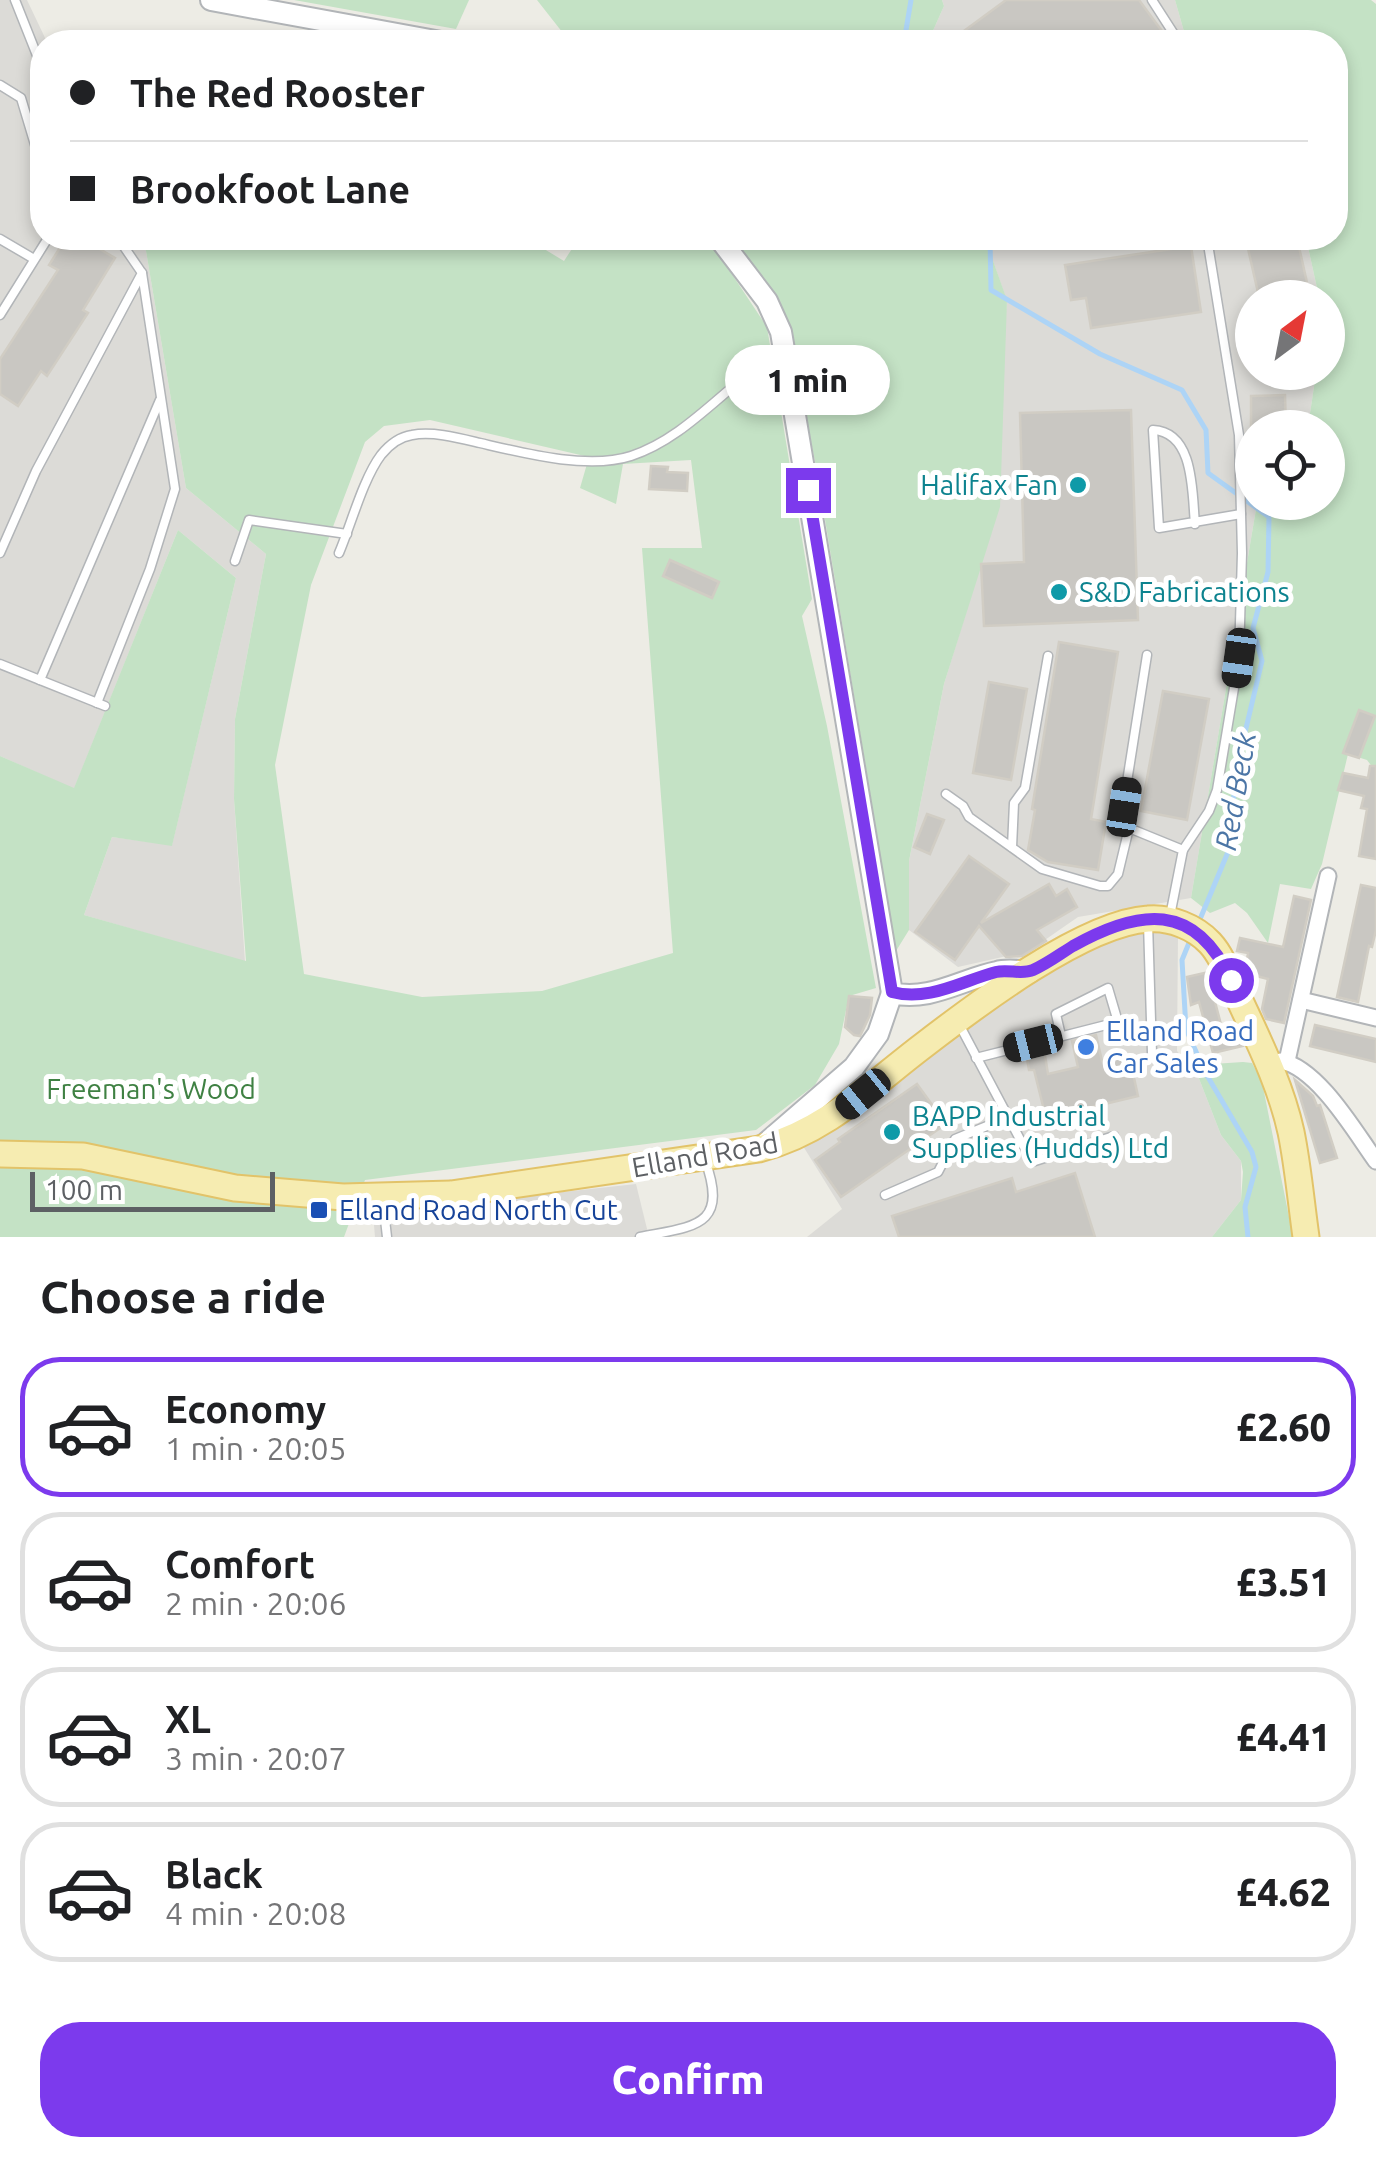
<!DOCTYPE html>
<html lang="en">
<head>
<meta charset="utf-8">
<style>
  :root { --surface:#fff; --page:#f6f6f6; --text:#202124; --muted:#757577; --line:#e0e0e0; --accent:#7c3aed }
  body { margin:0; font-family:Ubuntu,sans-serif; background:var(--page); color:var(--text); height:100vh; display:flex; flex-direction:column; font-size:38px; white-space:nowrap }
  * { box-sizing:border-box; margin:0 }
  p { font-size:32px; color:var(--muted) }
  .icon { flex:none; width:55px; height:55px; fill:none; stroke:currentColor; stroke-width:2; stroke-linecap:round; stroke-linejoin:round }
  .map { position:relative; height:1237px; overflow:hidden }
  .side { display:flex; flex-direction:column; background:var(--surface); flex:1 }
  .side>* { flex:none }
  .hud { position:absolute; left:30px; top:30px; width:1318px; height:220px; border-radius:40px; box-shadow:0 5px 15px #0003; display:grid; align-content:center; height:220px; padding:0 40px; background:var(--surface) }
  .needle { width:65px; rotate:32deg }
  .controls { position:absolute; left:1235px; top:280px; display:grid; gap:20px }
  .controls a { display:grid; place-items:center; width:110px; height:110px; border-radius:50%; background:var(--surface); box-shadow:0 5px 15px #0003; font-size:50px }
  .scale { position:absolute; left:30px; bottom:25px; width:245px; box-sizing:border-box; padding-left:10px; border:5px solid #5d6064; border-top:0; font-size:28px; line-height:35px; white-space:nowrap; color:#5d6064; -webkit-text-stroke:8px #fff; paint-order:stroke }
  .end { position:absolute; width:45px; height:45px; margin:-22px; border:12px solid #7c3aed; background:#fff; box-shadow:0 0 0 5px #fff }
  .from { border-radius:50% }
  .bubble { position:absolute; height:70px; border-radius:35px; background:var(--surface); box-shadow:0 5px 15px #0003; font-size:32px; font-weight:800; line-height:70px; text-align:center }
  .car { position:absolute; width:30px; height:60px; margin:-30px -15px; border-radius:12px; box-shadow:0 0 8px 2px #0007; background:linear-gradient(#222 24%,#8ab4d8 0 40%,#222 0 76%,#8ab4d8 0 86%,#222 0) }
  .hud b { display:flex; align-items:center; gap:35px; height:95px; font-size:38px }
  .hud b+b { border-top:2px solid var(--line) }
  .hud i { width:25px; height:25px; background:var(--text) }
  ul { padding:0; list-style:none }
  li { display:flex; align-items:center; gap:30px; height:140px; margin:0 20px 15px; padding:0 20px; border:5px solid var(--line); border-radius:40px }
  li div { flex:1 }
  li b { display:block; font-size:38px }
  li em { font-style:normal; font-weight:800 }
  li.selected { border-color:var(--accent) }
  li>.icon { width:90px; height:90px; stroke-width:1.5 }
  h2 { padding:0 40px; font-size:45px; line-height:120px }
  .primary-button { display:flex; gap:20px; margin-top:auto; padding:20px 40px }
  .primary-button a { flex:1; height:115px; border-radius:40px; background:var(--accent); color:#fff; font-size:40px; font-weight:800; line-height:115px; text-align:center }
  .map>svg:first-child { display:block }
  .industrial { fill:#dcdbd7 }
  .green { fill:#c4e2c5; fill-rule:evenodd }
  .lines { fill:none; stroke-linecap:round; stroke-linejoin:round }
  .stream { stroke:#add4f6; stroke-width:5 }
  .building { fill:#c9c7c2; stroke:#d1cdc4; stroke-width:2.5 }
  .service-casing { stroke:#b2b5b8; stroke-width:11 }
  .minor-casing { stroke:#b2b5b8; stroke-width:19 }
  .tertiary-casing { stroke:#b2b5b8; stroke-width:24 }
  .primary-casing { stroke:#e2c369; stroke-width:29 }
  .service { stroke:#fff; stroke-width:8 }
  .minor { stroke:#fff; stroke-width:15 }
  .tertiary { stroke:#fff; stroke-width:20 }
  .primary { stroke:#f6ecb1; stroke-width:25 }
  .route { stroke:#7c3aed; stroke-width:12 }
  .culture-dot { fill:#0f9aa8; stroke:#fff; stroke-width:4 }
  .shop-dot { fill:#3f7fe0; stroke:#fff; stroke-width:4 }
  .transit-dot { fill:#1a4fb4; stroke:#fff; stroke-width:4 }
  .labels { text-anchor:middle; stroke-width:10; stroke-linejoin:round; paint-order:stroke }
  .culture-label { font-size:28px; fill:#0d838f; stroke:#fff; text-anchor:start }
  .shop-label { font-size:28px; fill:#366cbe; stroke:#fff; text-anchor:start }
  .park-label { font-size:28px; fill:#3f8143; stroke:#fff }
  .street-label { font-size:28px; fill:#5d6064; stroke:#fff }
  .transit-label { font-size:28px; fill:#164399; stroke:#fff; text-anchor:start }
  .water-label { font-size:30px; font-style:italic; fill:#4c76a6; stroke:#fff }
</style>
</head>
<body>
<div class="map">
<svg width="1376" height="1237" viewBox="0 0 1376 1237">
  <rect width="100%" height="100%" fill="#edece5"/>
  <g class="industrial">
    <path d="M 0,0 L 27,0 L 47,42 L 42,42 L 42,238 L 139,238 L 146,251 L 186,488 L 266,554 L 235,719 L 234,799 L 245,962 L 84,915 L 112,837 L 172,845 L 236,578 L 178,530 L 74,789 L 0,756 Z"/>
    <path d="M 942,0 L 1175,0 L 1187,42 L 928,42 L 944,6 Z"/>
    <path d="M 985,238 L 1306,238 L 1319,297 L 1252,298 L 1252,372 L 1316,373 L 1308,427 L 1252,428 L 1252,502 L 1257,503 L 1191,898 L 1078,917 L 1029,951 L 958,967 L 909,930 L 909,861 L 944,684 L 981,564 L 1007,301 Z"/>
    <path d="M 1135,931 L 1178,935 L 1177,1051 L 1198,1076 L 1221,1135 L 1241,1161 L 1241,1200 L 1212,1237 L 807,1237 L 842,1209 L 803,1146 L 855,1114 L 933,1051 L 994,1010 L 1069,961 Z"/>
    <path d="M 636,1184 L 649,1237 L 375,1237 L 373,1213 Z"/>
  </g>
  <g class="green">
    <path d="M 294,0 L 469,0 L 456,29 Z"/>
    <path d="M 537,0 L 942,0 L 944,6 L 928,42 L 570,42 Z"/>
    <path d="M 1175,0 L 1371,0 L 1376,4 L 1376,772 L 1367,760 L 1348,754 L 1322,864 L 1311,889 L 1280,884 L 1268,943 L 1247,913 L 1235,903 L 1210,913 L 1191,898 L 1257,503 L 1328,502 L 1328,428 L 1308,427 L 1316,373 L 1328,372 L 1328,298 L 1319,297 L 1306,238 L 1335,238 L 1335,42 L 1187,42 Z"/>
    <path d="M 139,238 L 526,238 L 564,261 L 579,238 L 708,238 L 767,327 L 812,599 L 802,616 L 827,726 L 876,988 L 849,996 L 839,1044 L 815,1085 L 756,1130 L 365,1180 L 344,1237 L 0,1237 L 0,756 L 74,788 L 178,530 L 236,578 L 172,846 L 112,837 L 84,915 L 246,961 L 234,799 L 235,719 L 266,554 L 186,488 L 146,251 ZM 430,420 L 589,457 L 580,488 L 616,504 L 623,464 L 691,460 L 702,548 L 642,548 L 673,953 L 542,991 L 422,997 L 304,974 L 275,765 L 311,585 L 365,442 L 384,426 Z"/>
    <path d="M 733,238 L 985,238 L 1007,300 L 1000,507 L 944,684 L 909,861 L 909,930 L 896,951 L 817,471 L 793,354 L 780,301 Z"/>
    <path d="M 1243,1062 L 1252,1063 L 1262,1082 L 1293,1237 L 1212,1237 L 1241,1200 L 1243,1172 L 1241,1161 L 1221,1135 L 1198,1076 L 1213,1064 Z"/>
  </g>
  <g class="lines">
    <g class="stream">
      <path d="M 904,42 L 911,0"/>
      <path d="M 990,238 L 991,290 L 1100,354 L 1182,390 L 1206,430 L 1208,473 L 1269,517 L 1268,572 L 1253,628 L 1262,661 L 1237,766 L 1228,852 L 1198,924"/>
      <path d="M 1191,938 L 1182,960 L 1186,1029 L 1205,1072 L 1252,1152 L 1256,1167 L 1245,1207 L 1248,1237"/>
    </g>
  </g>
  <g class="building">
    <path d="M 1006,0 L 1139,0 L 1170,42 L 949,42 Z"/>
    <path d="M 66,238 L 81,238 L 115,258 L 83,310 L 88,313 L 47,376 L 41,371 L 18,406 L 0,394 L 0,359 L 58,270 L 49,265 Z"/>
    <path d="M 1257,238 L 1297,238 L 1308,287 L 1259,297 L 1246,240 Z"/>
    <path d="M 1191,246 L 1201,312 L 1091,328 L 1086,298 L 1071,300 L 1065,265 Z"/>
    <path d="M 1285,395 L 1286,428 L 1251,428 L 1251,396 Z"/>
    <path d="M 1131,410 L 1138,620 L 984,626 L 981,564 L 1024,562 L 1020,413 Z"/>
    <path d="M 651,466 L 668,467 L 667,472 L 688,473 L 687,491 L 649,489 Z"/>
    <path d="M 670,560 L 719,582 L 712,598 L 663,576 Z"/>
    <path d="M 1059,642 L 1118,652 L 1091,819 L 1106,822 L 1098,870 L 1048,862 L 1028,850 L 1035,810 L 1032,809 Z"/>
    <path d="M 989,682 L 1027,689 L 1011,780 L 973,773 Z"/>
    <path d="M 1163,691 L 1209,699 L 1187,820 L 1141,811 Z"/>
    <path d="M 1359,710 L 1375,716 L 1359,758 L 1343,753 Z"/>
    <path d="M 1370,766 L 1376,766 L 1376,859 L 1359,856 L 1367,809 L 1361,808 L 1364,796 L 1338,790 L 1343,773 L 1368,778 Z"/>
    <path d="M 927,814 L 944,820 L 930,854 L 914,847 Z"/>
    <path d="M 969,856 L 1009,884 L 981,923 L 1049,884 L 1056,896 L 1067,889 L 1077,907 L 1037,930 L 1046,941 L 1022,956 L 1006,957 L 979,926 L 955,960 L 915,932 Z"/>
    <path d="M 1361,885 L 1376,888 L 1376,930 L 1372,947 L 1369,946 L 1358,1002 L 1337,997 Z"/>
    <path d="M 1294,896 L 1311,900 L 1284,1023 L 1266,1019 L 1262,1009 L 1268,979 L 1245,973 L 1248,953 L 1237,951 L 1240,938 L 1283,947 Z"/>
    <path d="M 1209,972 L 1219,996 L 1214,998 L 1224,1036 L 1237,1033 L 1243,1046 L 1213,1053 L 1199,1002 L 1191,1005 L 1187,977 Z"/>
    <path d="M 849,996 L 872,998 L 870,1015 L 860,1036 L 854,1035 L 845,1027 Z"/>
    <path d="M 1315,1025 L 1376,1039 L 1376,1062 L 1310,1046 Z"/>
    <path d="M 1096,1035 L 1102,1061 L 1129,1055 L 1138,1096 L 1046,1118 L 1034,1070 L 1029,1070 L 1026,1053 L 1044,1049 L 1048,1074 L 1078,1067 L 1072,1041 Z"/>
    <path d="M 1295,1080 L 1313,1096 L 1317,1106 L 1320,1105 L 1337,1158 L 1320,1163 Z"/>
    <path d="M 917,1084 L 946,1124 L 841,1197 L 815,1160 L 840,1142 L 838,1139 Z"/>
    <path d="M 1075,1173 L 1095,1237 L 899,1237 L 892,1216 L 1012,1178 L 1016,1192 Z"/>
  </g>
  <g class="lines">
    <g class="service-casing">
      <g id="service">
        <path d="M 15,0 L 42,68"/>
        <path d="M 1152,0 L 1179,42"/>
        <path d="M 0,85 L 21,98 L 42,168"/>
        <path d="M 0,239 L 34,259"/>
        <path d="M 1067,244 L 1098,238"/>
        <path d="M 0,315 L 48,238"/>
        <path d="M 1195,524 C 1192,494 1195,432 1153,430 L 1159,528 L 1241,514"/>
        <path d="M 0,553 L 36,471 L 142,273 L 118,238"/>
        <path d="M 339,553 C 351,525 363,479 381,455 C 389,445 399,437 412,435 C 433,431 459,438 480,443 C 523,453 588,470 631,456 C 689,437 728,382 780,352"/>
        <path d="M 235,561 L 249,520 L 347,534"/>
        <path d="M 1147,655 L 1123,807 L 1129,828 L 1183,850 L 1170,916"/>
        <path d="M 0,664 L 105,706"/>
        <path d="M 40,680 L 160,400"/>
        <path d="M 97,703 L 150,569 L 175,489 L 142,273"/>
        <path d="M 946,794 L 963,806 L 969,817 L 1042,869 L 1100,886 L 1108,886 L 1118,874 L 1129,828"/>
        <path d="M 1012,847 L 1014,803 L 1025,788 L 1048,656"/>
        <path d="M 1183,850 L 1209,811 L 1217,790 L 1239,658 L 1242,553 L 1239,435 L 1207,238"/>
        <path d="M 1148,923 L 1152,1053"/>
        <path d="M 959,1024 L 1032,1162 L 1114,1136"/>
        <path d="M 976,1058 L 1118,1022 L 1108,988 L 1056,1014 L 1061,1036"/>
        <path d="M 885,1195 L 938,1172 L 955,1139 L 1009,1117"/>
        <path d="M 383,1202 L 387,1237"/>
        <path d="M 640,1237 C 695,1226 729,1227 705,1160"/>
      </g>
    </g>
    <g class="minor-casing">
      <g id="minor">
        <path d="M 1301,1000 L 1376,1018"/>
        <path d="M 1281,1061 C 1318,1068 1355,1132 1376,1161"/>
        <path d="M 1287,1061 L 1328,876"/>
      </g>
    </g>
    <g class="tertiary-casing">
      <g id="tertiary">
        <path d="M 211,0 L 441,42"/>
        <path d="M 719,238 L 767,301 L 781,332 L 892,993 C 929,1002 962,979 997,972 C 1007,969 1019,971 1030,972"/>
        <path d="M 765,1144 L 854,1067 L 878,1034 L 892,993"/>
      </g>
    </g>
    <g class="primary-casing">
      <path id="primary" d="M 0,1154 L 83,1156 L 235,1188 L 343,1197 L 451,1194 L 759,1149 C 826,1132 871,1085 924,1045 C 976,1005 1084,923 1148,919 C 1170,917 1195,927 1210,943 C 1222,956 1228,974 1235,990 C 1256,1036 1280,1082 1291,1132 C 1298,1166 1301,1202 1306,1237"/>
    </g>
    <use href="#service" class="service"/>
    <use href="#minor" class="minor"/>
    <use href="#tertiary" class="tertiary"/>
    <use href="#primary" class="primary"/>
  </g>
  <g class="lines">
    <path class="route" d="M 808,490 L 892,992 C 928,1002 962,981 996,972 C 1008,969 1022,975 1033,970 C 1047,964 1060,954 1073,946 C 1139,909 1195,901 1231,980"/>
  </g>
  <g class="culture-dot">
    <circle cx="1078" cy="485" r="10"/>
    <circle cx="1059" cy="592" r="10"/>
    <circle cx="892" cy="1132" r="10"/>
  </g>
  <circle class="shop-dot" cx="1086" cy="1047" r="10"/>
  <rect class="transit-dot" x="309" y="1200" width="20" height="20" rx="5"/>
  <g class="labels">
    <g class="culture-label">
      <text x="1058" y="495" text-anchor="end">Halifax Fan</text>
      <text x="1079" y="602">S&amp;D Fabrications</text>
      <text x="912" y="1126">BAPP Industrial<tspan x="912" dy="32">Supplies (Hudds) Ltd</tspan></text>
    </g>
    <g class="shop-label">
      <text x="1106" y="1041">Elland Road<tspan x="1106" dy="32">Car Sales</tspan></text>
    </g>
    <g class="park-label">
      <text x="151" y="1099">Freeman's Wood</text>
    </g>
    <g class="street-label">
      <text transform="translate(705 1155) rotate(-10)" y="10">Elland Road</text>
    </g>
    <g class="transit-label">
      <text x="339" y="1220">Elland Road North Cut</text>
    </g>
    <g class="water-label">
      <text transform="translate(1236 791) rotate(-80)" y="10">Red Beck</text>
    </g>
  </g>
</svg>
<div class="controls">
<a><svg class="needle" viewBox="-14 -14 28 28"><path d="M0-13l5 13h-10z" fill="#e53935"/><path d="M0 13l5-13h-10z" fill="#757577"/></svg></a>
<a><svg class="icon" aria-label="locate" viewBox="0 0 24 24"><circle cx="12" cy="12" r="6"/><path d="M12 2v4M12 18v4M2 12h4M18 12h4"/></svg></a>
</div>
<div class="scale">100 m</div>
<i class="end from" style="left:1231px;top:980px"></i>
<i class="end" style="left:808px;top:490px"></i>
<div class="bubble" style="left:725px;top:345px;width:165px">1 min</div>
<i class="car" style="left:1239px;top:658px;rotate:188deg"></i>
<i class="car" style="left:1124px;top:807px;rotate:9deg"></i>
<i class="car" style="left:1033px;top:1043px;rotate:256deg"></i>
<i class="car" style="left:863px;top:1094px;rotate:231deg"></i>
<div class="hud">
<b><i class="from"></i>The Red Rooster</b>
<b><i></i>Brookfoot Lane</b>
</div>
</div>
<section class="side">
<h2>Choose a ride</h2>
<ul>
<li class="selected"><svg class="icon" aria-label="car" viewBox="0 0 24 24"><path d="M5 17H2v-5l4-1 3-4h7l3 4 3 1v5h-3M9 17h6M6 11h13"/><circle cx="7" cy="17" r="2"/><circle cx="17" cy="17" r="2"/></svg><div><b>Economy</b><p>1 min · 20:05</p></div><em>£2.60</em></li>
<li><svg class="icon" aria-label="car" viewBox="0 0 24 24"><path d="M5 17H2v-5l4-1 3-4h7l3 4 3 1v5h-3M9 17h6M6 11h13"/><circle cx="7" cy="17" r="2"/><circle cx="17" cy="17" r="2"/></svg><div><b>Comfort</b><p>2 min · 20:06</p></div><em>£3.51</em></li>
<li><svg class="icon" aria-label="car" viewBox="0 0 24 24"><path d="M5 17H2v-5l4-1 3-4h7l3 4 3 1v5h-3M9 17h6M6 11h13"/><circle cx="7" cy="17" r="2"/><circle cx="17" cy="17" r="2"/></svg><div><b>XL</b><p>3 min · 20:07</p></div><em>£4.41</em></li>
<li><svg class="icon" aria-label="car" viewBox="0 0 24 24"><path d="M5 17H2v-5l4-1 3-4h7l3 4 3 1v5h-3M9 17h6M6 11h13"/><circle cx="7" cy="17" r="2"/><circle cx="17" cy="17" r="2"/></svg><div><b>Black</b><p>4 min · 20:08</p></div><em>£4.62</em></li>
</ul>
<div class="primary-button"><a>Confirm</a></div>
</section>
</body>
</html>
